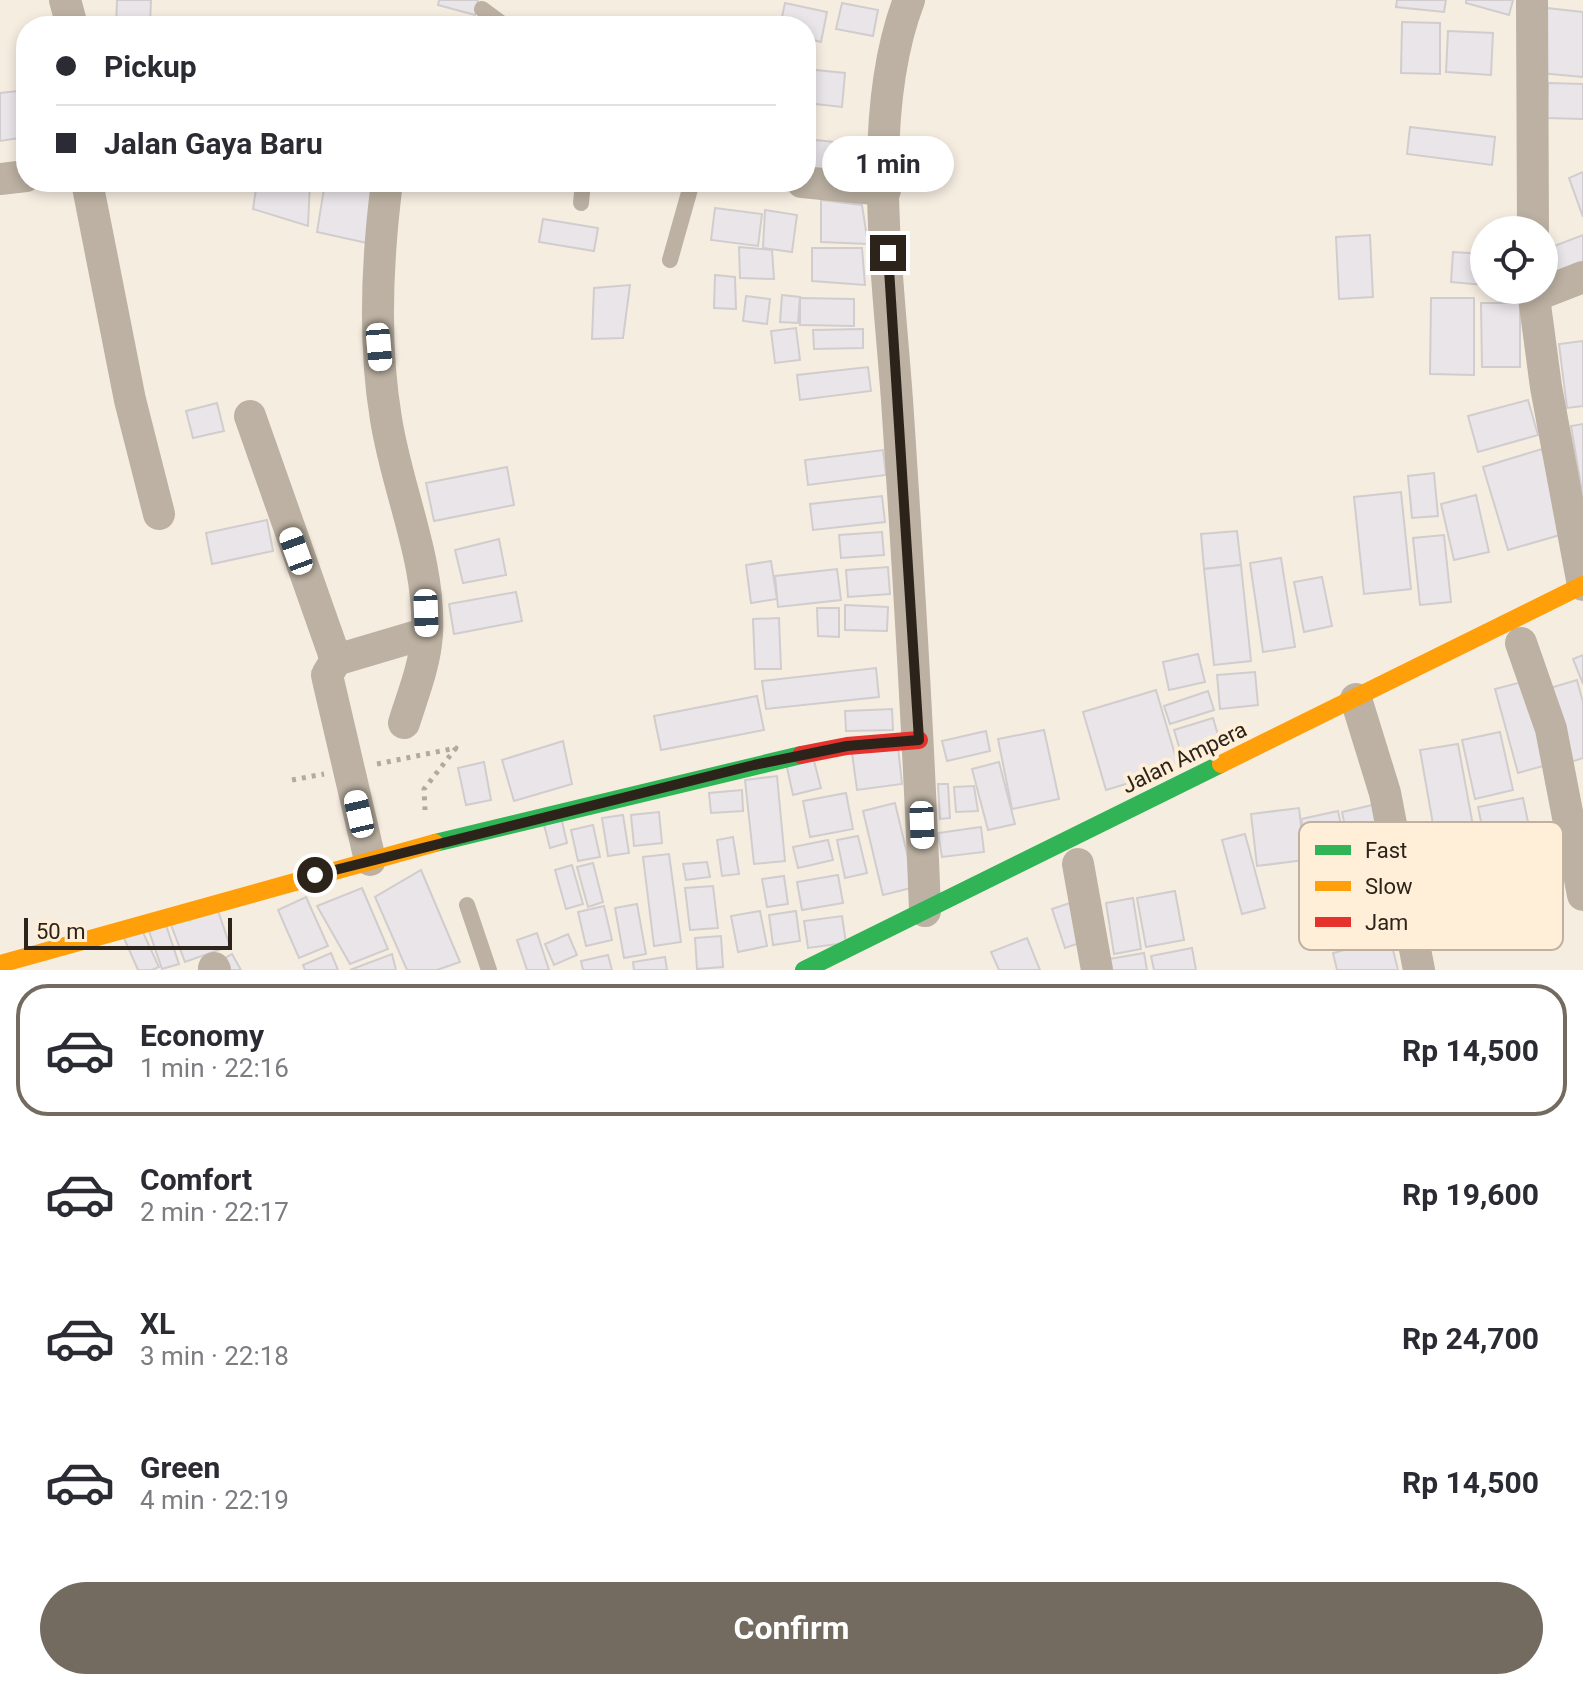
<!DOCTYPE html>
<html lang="en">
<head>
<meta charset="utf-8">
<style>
  :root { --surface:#fff; --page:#f7f7f7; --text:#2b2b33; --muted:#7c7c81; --line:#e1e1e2; --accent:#736a60 }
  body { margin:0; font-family:Roboto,sans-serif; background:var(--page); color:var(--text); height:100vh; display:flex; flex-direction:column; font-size:30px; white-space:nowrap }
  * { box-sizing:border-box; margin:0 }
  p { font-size:26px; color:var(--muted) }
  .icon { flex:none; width:44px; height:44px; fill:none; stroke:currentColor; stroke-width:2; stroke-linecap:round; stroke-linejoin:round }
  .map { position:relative; height:970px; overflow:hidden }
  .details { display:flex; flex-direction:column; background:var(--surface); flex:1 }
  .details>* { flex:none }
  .hud { position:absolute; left:16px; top:16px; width:800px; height:176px; border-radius:32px; box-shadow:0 4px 12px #0003; display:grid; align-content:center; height:176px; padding:0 40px; background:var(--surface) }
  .fabs { position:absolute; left:1470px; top:216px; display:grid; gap:16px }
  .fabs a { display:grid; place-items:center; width:88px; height:88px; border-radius:50%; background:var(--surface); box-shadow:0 4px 12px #0003; font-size:40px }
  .scale { position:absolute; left:24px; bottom:20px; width:208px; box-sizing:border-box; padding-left:8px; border:4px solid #2c241a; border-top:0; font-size:22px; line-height:28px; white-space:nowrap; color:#2c241a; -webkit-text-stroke:6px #ffeed8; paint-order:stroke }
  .end { position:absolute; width:36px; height:36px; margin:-18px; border:10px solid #2c241a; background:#fff; box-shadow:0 0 0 4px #fff }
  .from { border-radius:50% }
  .bubble { position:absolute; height:56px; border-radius:28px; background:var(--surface); box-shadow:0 4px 12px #0003; font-size:26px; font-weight:700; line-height:56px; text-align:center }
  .car { position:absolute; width:24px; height:48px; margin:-24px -12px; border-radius:10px; box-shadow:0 0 6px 2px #0007; background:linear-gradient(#fff 24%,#345 0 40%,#fff 0 76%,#345 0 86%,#fff 0) }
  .hud b { display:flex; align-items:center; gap:28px; height:76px; font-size:30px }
  .hud b+b { border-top:2px solid var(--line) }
  .hud i { width:20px; height:20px; background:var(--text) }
  ul { padding:14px 0 0; list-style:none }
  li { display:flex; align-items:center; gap:24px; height:132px; margin:0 16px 12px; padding:0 24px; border:4px solid transparent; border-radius:32px }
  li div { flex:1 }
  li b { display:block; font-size:30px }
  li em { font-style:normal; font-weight:700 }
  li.on { border-color:var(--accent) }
  li>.icon { width:72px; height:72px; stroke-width:1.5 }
  .primary-button { display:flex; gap:16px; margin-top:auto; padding:16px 40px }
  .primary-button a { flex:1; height:92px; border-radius:48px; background:var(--accent); color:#fff; font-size:32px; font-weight:700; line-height:92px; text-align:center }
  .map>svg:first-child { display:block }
  .building { fill:#e9e5e8; stroke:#d1cdce; stroke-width:2 }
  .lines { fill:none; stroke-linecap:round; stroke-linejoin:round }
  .path { stroke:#b3aa9e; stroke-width:5; stroke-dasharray:4 6; stroke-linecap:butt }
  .lane { stroke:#bcb1a2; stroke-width:16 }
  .street { stroke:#bcb1a2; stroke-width:32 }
  .fast { stroke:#30b455; stroke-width:18 }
  .slow { stroke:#ff9f0a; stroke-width:18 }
  .jam { stroke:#e5322d; stroke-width:18 }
  .route { stroke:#2c241a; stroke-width:10 }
  .labels { text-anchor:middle; stroke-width:8; stroke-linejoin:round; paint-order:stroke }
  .street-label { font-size:22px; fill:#2c241a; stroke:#ffeed8 }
  .key { fill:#ffeed8; stroke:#c0b19f; stroke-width:2 }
  .key-label { font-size:22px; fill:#2c241a }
</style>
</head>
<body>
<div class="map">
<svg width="1583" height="970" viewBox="0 0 1583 970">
  <rect width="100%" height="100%" fill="#f6ede1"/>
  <g class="building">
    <path d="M 117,0 L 151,0 L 150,26 L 116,26 Z"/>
    <path d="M 439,0 L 478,0 L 475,15 L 438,5 Z"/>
    <path d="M 1397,0 L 1446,0 L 1444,12 L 1396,7 Z"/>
    <path d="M 1466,0 L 1513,0 L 1509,15 L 1466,3 Z"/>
    <path d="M 785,3 L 827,12 L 821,42 L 806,38 L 806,26 L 780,26 Z"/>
    <path d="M 842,3 L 878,10 L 873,36 L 836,29 Z"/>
    <path d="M 1547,8 L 1583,12 L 1583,77 L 1540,73 Z"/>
    <path d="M 1402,22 L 1440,23 L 1440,74 L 1401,73 Z"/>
    <path d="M 1448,31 L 1493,33 L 1491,75 L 1446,72 Z"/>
    <path d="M 806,69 L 845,73 L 842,107 L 806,103 Z"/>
    <path d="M 1548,83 L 1583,84 L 1583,119 L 1547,118 Z"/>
    <path d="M 26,90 L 26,137 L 0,141 L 0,93 Z"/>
    <path d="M 1410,127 L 1495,137 L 1492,165 L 1407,154 Z"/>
    <path d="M 806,139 L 853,144 L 850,179 L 806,175 Z"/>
    <path d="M 1583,172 L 1583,217 L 1569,178 Z"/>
    <path d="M 257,182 L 310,182 L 308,226 L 253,209 Z"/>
    <path d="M 325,182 L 379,182 L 367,243 L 317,232 Z"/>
    <path d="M 821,200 L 862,205 L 868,244 L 821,242 Z"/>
    <path d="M 715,208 L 762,214 L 758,246 L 711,240 Z"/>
    <path d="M 765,210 L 797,215 L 792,252 L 763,248 Z"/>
    <path d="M 543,219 L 598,228 L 594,251 L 539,242 Z"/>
    <path d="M 1370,235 L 1373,297 L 1339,299 L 1336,237 Z"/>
    <path d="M 1583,235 L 1583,264 L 1547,277 L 1544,250 Z"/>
    <path d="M 739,247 L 772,250 L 774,279 L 740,278 Z"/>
    <path d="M 812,248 L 862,248 L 865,285 L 812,281 Z"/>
    <path d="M 1453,252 L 1484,254 L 1484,285 L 1451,282 Z"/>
    <path d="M 715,275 L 735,277 L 736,309 L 714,308 Z"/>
    <path d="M 630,285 L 623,338 L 592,339 L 594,288 Z"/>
    <path d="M 782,295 L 800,297 L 798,323 L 780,322 Z"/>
    <path d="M 746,296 L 770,299 L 767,324 L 743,321 Z"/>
    <path d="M 800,298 L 854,299 L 854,326 L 800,325 Z"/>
    <path d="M 1431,298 L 1474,298 L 1474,375 L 1430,374 Z"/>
    <path d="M 1481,303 L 1520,303 L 1520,367 L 1482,367 Z"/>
    <path d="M 796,328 L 800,360 L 775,363 L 771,331 Z"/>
    <path d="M 863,329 L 863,348 L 814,349 L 813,330 Z"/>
    <path d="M 1583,341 L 1583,406 L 1567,408 L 1559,344 Z"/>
    <path d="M 868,367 L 871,391 L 800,400 L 797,375 Z"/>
    <path d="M 1528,400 L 1538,435 L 1478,452 L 1468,416 Z"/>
    <path d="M 217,403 L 224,431 L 193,438 L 186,411 Z"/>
    <path d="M 1583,424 L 1583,498 L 1571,426 Z"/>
    <path d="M 1542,449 L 1567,533 L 1508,550 L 1483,467 Z"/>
    <path d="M 883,450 L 886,475 L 808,485 L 805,460 Z"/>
    <path d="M 507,467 L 514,505 L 434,521 L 426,483 Z"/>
    <path d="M 1434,473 L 1438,516 L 1412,518 L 1408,476 Z"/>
    <path d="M 1401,492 L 1411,589 L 1364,594 L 1354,497 Z"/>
    <path d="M 1476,495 L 1489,552 L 1454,560 L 1441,504 Z"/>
    <path d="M 882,496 L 885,522 L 813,530 L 810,504 Z"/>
    <path d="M 267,520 L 273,551 L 212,564 L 206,533 Z"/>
    <path d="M 1237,531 L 1241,565 L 1204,569 L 1201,534 Z"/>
    <path d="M 882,532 L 884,555 L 841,558 L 839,535 Z"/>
    <path d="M 1444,535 L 1451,602 L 1420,605 L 1413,538 Z"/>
    <path d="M 499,539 L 506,575 L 463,583 L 455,550 Z"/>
    <path d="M 1281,558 L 1295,647 L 1263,652 L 1250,563 Z"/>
    <path d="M 771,561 L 777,599 L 751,603 L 746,565 Z"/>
    <path d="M 1241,565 L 1251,661 L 1214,665 L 1204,569 Z"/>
    <path d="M 888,567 L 890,594 L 848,597 L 846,570 Z"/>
    <path d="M 837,569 L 841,600 L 778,607 L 775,576 Z"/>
    <path d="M 1322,577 L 1332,626 L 1304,632 L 1294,582 Z"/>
    <path d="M 516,592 L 522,621 L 454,634 L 449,604 Z"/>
    <path d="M 845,605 L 888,607 L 887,631 L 845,630 Z"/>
    <path d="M 817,608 L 839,608 L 839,637 L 818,636 Z"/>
    <path d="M 779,618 L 781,669 L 755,669 L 753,619 Z"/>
    <path d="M 1198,654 L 1205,682 L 1169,690 L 1163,662 Z"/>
    <path d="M 1583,655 L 1583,684 L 1573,659 Z"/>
    <path d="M 876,668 L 879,697 L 766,709 L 762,681 Z"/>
    <path d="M 1255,672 L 1258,705 L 1220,709 L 1217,675 Z"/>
    <path d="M 1530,680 L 1554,763 L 1518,773 L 1495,689 Z"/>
    <path d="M 1577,680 L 1583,702 L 1583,758 L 1571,762 L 1550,688 Z"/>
    <path d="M 1156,690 L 1179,768 L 1106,790 L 1083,712 Z"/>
    <path d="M 1208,691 L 1214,710 L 1170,724 L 1164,706 Z"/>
    <path d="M 757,696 L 764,730 L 661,750 L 654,716 Z"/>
    <path d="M 892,709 L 893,730 L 846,731 L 845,711 Z"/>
    <path d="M 1213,718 L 1221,745 L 1182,757 L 1174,730 Z"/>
    <path d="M 1044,730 L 1059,799 L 1012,809 L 998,739 Z"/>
    <path d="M 986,731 L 990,751 L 947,761 L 942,741 Z"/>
    <path d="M 1500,732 L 1513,790 L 1475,799 L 1462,740 Z"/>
    <path d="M 563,741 L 572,784 L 514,801 L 502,760 Z"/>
    <path d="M 1458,744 L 1480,864 L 1453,870 L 1449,851 L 1438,853 L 1420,750 Z"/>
    <path d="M 898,747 L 902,784 L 857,790 L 852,753 Z"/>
    <path d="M 813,757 L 821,788 L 793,795 L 786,763 Z"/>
    <path d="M 484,762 L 491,800 L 466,805 L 458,768 Z"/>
    <path d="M 999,762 L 1015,824 L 988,830 L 972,769 Z"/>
    <path d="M 777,776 L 785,861 L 754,864 L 745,780 Z"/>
    <path d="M 938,784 L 948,784 L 950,818 L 940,819 Z"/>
    <path d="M 974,786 L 978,811 L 956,812 L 954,787 Z"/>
    <path d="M 742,790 L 743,811 L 711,813 L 709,793 Z"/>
    <path d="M 846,793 L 853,829 L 810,837 L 803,801 Z"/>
    <path d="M 1523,798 L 1536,860 L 1491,870 L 1478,807 Z"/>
    <path d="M 895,803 L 915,887 L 883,895 L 863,811 Z"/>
    <path d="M 1381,803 L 1407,927 L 1368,935 L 1342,812 Z"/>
    <path d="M 1299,808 L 1305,860 L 1257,866 L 1251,814 Z"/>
    <path d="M 1338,811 L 1351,872 L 1314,880 L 1301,819 Z"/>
    <path d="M 659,812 L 662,843 L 634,846 L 631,815 Z"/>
    <path d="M 623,815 L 629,853 L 608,856 L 602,818 Z"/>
    <path d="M 561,817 L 567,843 L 550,848 L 543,821 Z"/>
    <path d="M 593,825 L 600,857 L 578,861 L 571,830 Z"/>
    <path d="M 981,827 L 984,852 L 942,857 L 938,833 Z"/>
    <path d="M 1245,834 L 1265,908 L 1242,914 L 1222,840 Z"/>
    <path d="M 858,836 L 867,873 L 845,878 L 837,840 Z"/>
    <path d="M 733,837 L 739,874 L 722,876 L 717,840 Z"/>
    <path d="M 828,840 L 833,860 L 798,868 L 793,847 Z"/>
    <path d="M 669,854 L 681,942 L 654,946 L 643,857 Z"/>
    <path d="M 707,862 L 710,877 L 686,880 L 683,864 Z"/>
    <path d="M 593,863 L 603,902 L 588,907 L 577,867 Z"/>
    <path d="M 572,865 L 583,904 L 566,909 L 555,870 Z"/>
    <path d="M 421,870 L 460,962 L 437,970 L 407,970 L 375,897 Z"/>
    <path d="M 838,875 L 843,903 L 802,910 L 797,882 Z"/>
    <path d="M 784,876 L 788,904 L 767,907 L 762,879 Z"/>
    <path d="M 713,886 L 718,928 L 690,930 L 685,888 Z"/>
    <path d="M 362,888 L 388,949 L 350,964 L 317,906 Z"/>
    <path d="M 1175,891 L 1184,940 L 1146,947 L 1137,898 Z"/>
    <path d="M 306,897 L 328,946 L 299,958 L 278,910 Z"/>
    <path d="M 1133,898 L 1141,949 L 1114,954 L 1106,903 Z"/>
    <path d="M 1079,900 L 1091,939 L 1065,948 L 1052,909 Z"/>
    <path d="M 637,904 L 646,954 L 624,958 L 615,908 Z"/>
    <path d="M 216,905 L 230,946 L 185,962 L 170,922 Z"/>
    <path d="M 604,906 L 612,940 L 586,946 L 578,912 Z"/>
    <path d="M 760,911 L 767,946 L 738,952 L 731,916 Z"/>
    <path d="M 796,911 L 800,941 L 773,945 L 769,915 Z"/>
    <path d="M 842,916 L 846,943 L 808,948 L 804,921 Z"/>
    <path d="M 166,925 L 179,964 L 162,969 L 149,931 Z"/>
    <path d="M 141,928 L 159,967 L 152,970 L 138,970 L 123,936 Z"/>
    <path d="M 537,933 L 549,970 L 527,970 L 517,940 Z"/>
    <path d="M 568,934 L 577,955 L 554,965 L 545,944 Z"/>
    <path d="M 721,936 L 723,967 L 697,969 L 695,938 Z"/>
    <path d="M 1027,938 L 1040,970 L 999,970 L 991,952 Z"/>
    <path d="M 1390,938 L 1398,970 L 1337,970 L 1333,953 Z"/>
    <path d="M 1192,948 L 1196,970 L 1154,970 L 1151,956 Z"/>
    <path d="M 331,953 L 338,970 L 305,970 L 303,965 Z"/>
    <path d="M 1144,953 L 1147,970 L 1111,970 L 1109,959 Z"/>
    <path d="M 232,954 L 241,970 L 227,970 L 222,960 Z"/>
    <path d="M 392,954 L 396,970 L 350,970 Z"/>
    <path d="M 608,955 L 612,970 L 583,970 L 581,961 Z"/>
    <path d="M 665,957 L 667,970 L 634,970 L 633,962 Z"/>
  </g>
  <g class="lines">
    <g class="path">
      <path d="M 377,764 L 456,748 L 424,789 L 425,810"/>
      <path d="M 292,780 L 324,774"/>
    </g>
    <g class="lane">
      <path d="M 482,9 L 505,26"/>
      <path d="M 581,203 L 583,182"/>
      <path d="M 670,260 L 692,182"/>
      <path d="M 467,905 L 489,970"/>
    </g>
    <g class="street">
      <path d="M 65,0 L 72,26"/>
      <path d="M 909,0 C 863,120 890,287 898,415 C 909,580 919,745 925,911"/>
      <path d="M 1532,0 L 1533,230"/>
      <path d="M 0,179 L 26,176"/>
      <path d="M 87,182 L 130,400 L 159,514"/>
      <path d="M 387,182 C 377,260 373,341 386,419 C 397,490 431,562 427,634 C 425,665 413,694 404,723"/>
      <path d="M 802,182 L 885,190"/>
      <path d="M 1533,290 L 1546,387 L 1583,585"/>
      <path d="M 1534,296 L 1583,277"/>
      <path d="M 250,416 L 336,660 L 427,633"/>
      <path d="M 1521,643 L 1551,729 L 1583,895"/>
      <path d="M 336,660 L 327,675 L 329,684 L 370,860"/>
      <path d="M 1356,699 L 1385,793 L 1419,970"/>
      <path d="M 1078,864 L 1097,970"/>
      <path d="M 214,968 L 215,970"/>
    </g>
    <g class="fast">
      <path d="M 435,843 L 801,755"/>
      <path d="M 804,970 L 1221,764"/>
    </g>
    <g class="slow">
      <path d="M 1221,764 L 1583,585"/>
      <path d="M 0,964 L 435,843"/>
    </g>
    <path class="jam" d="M 801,755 L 847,746 L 919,740"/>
  </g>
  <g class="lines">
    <path class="route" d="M 315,875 L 754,765 L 847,746 L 919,740 L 888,253"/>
  </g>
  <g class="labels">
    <g class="street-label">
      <text transform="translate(1184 757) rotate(-26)" y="8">Jalan Ampera</text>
    </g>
  </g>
  <rect x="1299" y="822" width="264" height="128" rx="12" class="key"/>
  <rect x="1315" y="845" width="36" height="10" fill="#30b455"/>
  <rect x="1315" y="881" width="36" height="10" fill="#ff9f0a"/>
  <rect x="1315" y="917" width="36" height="10" fill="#e5322d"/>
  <g class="key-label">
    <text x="1365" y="858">Fast</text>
    <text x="1365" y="894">Slow</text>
    <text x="1365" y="930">Jam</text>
  </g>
</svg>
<div class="fabs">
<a><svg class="icon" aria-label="locate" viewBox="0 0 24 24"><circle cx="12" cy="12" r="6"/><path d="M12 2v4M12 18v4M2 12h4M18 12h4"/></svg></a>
</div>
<div class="scale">50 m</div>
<i class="end from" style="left:315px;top:875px"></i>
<i class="end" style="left:888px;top:253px"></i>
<div class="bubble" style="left:822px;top:136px;width:132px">1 min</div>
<i class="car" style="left:379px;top:347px;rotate:175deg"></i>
<i class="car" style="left:296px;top:551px;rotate:340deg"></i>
<i class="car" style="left:426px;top:613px;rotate:178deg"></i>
<i class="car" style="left:359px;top:814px;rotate:347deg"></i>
<i class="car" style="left:922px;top:825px;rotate:178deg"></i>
<div class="hud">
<b><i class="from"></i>Pickup</b>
<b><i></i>Jalan Gaya Baru</b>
</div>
</div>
<section class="details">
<ul>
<li class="on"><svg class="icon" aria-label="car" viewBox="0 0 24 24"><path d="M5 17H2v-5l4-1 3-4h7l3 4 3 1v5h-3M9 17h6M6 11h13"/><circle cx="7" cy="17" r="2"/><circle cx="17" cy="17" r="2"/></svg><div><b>Economy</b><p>1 min · 22:16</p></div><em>Rp 14,500</em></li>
<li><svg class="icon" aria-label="car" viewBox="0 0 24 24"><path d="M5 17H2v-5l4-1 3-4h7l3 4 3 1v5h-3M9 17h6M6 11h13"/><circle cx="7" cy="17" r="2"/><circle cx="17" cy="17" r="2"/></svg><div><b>Comfort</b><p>2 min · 22:17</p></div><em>Rp 19,600</em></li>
<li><svg class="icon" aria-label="car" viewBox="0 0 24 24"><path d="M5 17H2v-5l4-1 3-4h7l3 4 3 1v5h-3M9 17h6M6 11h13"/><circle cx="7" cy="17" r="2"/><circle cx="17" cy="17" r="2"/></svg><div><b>XL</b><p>3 min · 22:18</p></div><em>Rp 24,700</em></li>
<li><svg class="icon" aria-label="car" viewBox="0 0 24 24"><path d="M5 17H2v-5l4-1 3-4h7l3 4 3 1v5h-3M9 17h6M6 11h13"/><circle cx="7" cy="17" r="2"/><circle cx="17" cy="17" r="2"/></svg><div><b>Green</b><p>4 min · 22:19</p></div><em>Rp 14,500</em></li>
</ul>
<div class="primary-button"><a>Confirm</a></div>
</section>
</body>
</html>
